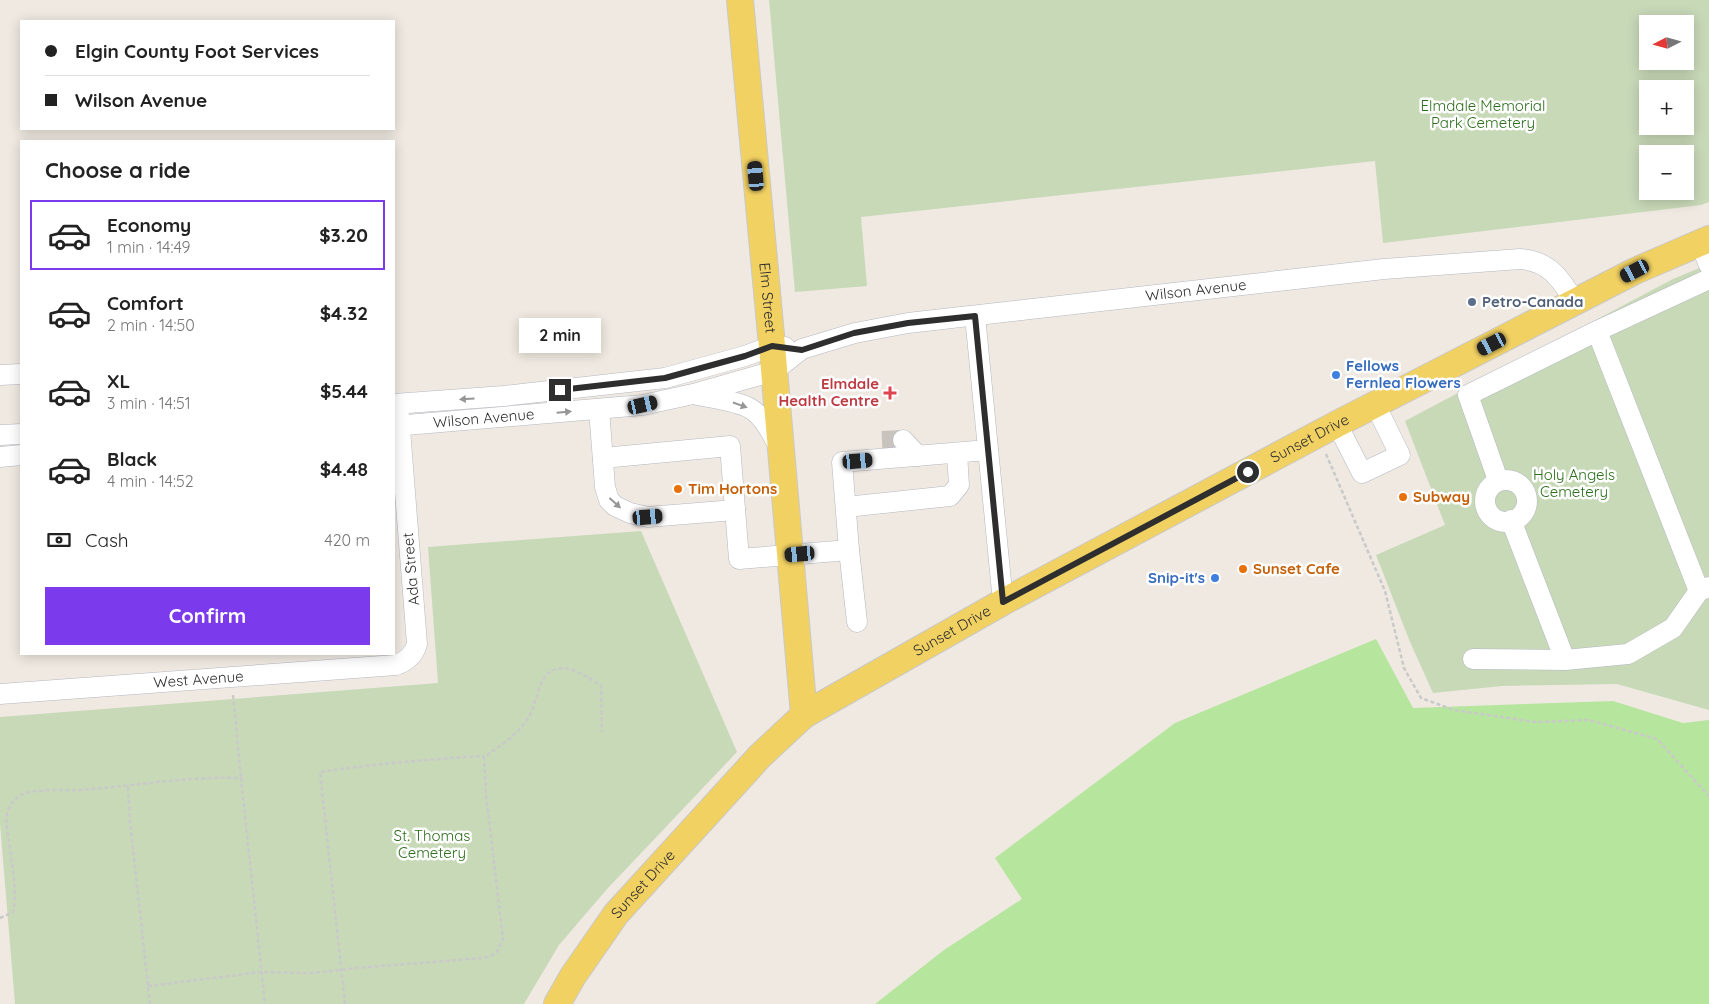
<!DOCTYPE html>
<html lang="en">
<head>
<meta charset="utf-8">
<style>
  :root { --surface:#fff; --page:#f2f2f2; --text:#222; --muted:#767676; --line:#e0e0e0; --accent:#7c3aed }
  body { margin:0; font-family:Quicksand,sans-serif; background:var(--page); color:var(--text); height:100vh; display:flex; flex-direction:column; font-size:19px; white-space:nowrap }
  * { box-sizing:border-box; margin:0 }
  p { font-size:16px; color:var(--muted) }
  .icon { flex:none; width:28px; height:28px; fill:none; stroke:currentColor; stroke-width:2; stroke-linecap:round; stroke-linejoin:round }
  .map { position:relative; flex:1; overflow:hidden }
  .panel { position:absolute; left:20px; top:140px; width:375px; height:515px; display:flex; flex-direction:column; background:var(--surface); border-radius:0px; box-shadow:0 2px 12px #0003 }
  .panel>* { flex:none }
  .hud { position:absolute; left:20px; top:20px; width:375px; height:110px; border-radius:0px; box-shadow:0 2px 12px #0003; display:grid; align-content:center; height:110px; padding:0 25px; background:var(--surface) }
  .needle { width:32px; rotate:264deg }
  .buttons { position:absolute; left:1639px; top:15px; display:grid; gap:10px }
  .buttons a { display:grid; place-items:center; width:55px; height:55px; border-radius:0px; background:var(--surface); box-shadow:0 2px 12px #0003; font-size:25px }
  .end { position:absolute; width:22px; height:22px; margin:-11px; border:6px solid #2e2e2e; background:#fff; box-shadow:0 0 0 2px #fff }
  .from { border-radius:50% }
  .bubble { position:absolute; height:35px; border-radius:0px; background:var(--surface); box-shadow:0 2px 12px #0003; font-size:16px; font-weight:700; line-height:35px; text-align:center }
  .car { position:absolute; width:15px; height:30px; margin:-15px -8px; border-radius:6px; box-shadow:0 0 4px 1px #0007; background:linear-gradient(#222 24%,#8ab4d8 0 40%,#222 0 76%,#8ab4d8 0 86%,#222 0) }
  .hud b { display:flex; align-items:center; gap:18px; height:48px; font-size:19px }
  .hud b+b { border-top:1px solid var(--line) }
  .hud i { width:12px; height:12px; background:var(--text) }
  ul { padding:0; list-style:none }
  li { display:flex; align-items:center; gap:15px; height:70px; margin:0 10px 8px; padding:0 15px; border:2px solid transparent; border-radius:0px }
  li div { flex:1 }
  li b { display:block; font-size:19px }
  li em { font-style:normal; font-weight:700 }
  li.active { border-color:var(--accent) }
  li>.icon { width:45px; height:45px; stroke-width:1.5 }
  h2 { padding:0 25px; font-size:22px; line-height:60px }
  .pay { display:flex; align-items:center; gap:12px; height:55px; padding:0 25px; font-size:19px }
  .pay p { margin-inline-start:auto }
  .cta { display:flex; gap:10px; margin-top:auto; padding:10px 25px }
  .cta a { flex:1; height:58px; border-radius:0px; background:var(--accent); color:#fff; font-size:20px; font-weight:700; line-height:58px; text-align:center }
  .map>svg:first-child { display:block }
  .green { fill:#b6e59e }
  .cemetery { fill:#c8d9b8; fill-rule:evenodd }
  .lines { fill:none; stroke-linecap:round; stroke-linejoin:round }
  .minor-tunnel { stroke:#c8c4bd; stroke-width:20; stroke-dasharray:20 10; stroke-linecap:butt }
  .minor-casing { stroke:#b4b7c1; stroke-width:21 }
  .major-casing { stroke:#c9c9c9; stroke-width:28 }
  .path { stroke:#c9c9c9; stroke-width:2.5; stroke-dasharray:4 2.5; stroke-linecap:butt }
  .minor { stroke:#fff; stroke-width:20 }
  .major { stroke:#f2d163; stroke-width:26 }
  .oneway { fill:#969696 }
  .route { stroke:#2e2e2e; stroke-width:6 }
  .service-dot { fill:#5c6f8a; stroke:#fff; stroke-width:2 }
  .shop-dot { fill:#3f7fe0; stroke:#fff; stroke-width:2 }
  .health-dot { fill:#e0444e; stroke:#fff; stroke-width:2 }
  .food-dot { fill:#e8710a; stroke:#fff; stroke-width:2 }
  .labels { text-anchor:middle; stroke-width:5; stroke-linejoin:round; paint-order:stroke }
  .park-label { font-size:15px; fill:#2c6e1b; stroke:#fff }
  .street-label { font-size:15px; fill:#2e2e2e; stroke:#fff }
  .service-label { font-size:15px; font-weight:bold; fill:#4e5e75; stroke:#fff; text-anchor:start }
  .shop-label { font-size:15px; font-weight:bold; fill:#366cbe; stroke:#fff; text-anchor:start }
  .health-label { font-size:15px; font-weight:bold; fill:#be3a42; stroke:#fff; text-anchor:end }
  .food-label { font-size:15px; font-weight:bold; fill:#c56008; stroke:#fff; text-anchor:start }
</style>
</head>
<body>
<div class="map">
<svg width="1709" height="1004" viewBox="0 0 1709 1004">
  <rect width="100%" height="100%" fill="#efe9e1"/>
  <path class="green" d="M 1376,639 L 1413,708 L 1613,701 L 1683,723 L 1709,720 L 1709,1004 L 875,1004 L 944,950 L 1022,899 L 995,858 L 1175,723 Z"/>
  <g class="cemetery">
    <path d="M 769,0 L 1709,0 L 1709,202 L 1701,205 L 1383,243 L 1375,161 L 861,217 L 867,286 L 795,292 ZM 1648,24 L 1685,24 L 1685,61 L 1648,61 ZM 1648,89 L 1685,89 L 1685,126 L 1648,126 ZM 1648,154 L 1685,154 L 1685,191 L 1648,191 Z"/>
    <path d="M 1709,264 L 1709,710 L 1617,684 L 1502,686 L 1433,693 L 1410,642 L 1376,555 L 1445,525 L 1405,421 L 1673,279 Z"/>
    <path d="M 641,531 L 737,752 L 608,888 L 559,945 L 524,1004 L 15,1004 L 0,824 L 0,717 L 438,683 L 428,547 Z"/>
  </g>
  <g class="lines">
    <path class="minor-tunnel" d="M 882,441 L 903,440"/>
    <g class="minor-casing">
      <g id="minor">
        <path d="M 1700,243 L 1709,265"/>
        <path d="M 975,316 L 1003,602"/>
        <path d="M 1597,331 L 1699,591"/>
        <path d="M 0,375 L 21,374"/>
        <path d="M 697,395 C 712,398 738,401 751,409 C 764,417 772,434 779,447"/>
        <path d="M 394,404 L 504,396 L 665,378 L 745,356 L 772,346 L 785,347"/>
        <path d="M 599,409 L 605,487 L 609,500 L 615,506 L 630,513 L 648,517 L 735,510"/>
        <path d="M 1337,424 L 1362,473 L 1400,455 L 1375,404"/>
        <path id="s1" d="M 394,426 L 643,405 L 693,394 L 774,371 L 802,349 L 855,333 L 908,323 L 1384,269 L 1520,259 C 1549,261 1560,278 1575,302"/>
        <path d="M 0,435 L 21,434"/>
        <path d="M 903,440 L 918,456"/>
        <path d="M 0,457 L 21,455"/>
        <path d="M 603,458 L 730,446 L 739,559 L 849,550 L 842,462 L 988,450"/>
        <path d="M 1498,480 L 1468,395 L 1597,331 L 1709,279"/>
        <circle cx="1506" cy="501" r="21"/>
        <path d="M 846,507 L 950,496 L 959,485 L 957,453"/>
        <path d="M 1511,520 L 1565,660"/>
        <path d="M 849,550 L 857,622"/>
        <path d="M 1473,659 L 1565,660 L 1628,654 L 1673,628 L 1699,591 L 1709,587"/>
        <path id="s2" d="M 0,694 L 396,665 C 407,661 414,655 417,644 L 398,404"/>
      </g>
    </g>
    <g class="major-casing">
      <g id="major">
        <path id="s3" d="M 740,0 L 772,346 L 804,715"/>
        <path id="s4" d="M 557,1004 L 573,976 L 616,914 L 760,756 L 804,715 L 1003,602 L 1337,424 L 1635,271 L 1709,239"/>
      </g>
    </g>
    <g class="path">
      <path d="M 1326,454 L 1385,591 L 1404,668 L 1421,698 L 1454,710 L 1535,722 L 1589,720 L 1657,739 L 1709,796"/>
      <path d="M 233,695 L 241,778"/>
      <path d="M 128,787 L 130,821 L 150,1004"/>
      <path d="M 0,918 L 13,912 C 18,889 11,863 9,840 C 7,831 5,818 8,810 C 11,802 17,797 24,794 C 39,788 64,791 81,790 C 134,786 187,776 241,778 L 265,1004"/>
      <path d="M 148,986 L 262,972 L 312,973 L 357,968 L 482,958 L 491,956 L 497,952 L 503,939 L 486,795 L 484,757 C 498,747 513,738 523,725 C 533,713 535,700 540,686 C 552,654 583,673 601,686 L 602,732"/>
      <path d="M 345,1004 L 320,772 C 372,764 425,760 478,756 L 484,757"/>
    </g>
    <use href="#minor" class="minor"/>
    <use href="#major" class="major"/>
  </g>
  <defs><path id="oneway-solid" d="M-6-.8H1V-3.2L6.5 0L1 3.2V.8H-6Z" transform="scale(1.25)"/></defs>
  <g class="oneway">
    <use href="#oneway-solid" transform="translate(467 399) rotate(176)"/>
    <use href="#oneway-solid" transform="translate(740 405) rotate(19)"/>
    <use href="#oneway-solid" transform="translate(564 412) rotate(-5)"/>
    <use href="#oneway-solid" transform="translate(615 503) rotate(42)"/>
  </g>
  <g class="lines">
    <path class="route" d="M 560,390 L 665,378 L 745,356 L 772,346 L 802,350 L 854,333 L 908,323 L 975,316 L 1003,602 L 1248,472"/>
  </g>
  <circle class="service-dot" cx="1472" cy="302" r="5"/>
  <g class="shop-dot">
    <circle cx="1336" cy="375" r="5"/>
    <circle cx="1215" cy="578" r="5"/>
  </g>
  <path class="health-dot" d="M887.5 385.5h5v5h5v5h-5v5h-5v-5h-5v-5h5z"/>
  <g class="food-dot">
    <circle cx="678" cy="489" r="5"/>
    <circle cx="1403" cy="497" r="5"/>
    <circle cx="1243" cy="569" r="5"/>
  </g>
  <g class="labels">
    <g class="park-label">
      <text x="1483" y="111">Elmdale Memorial<tspan x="1483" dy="17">Park Cemetery</tspan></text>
      <text x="1574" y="480">Holy Angels<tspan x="1574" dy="17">Cemetery</tspan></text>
      <text x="432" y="841">St. Thomas<tspan x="432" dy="17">Cemetery</tspan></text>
    </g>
    <g class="street-label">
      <text dy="5" stroke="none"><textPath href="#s1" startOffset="820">Wilson Avenue</textPath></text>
      <text dy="5" stroke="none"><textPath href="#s3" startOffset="299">Elm Street</textPath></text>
      <text dy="5" stroke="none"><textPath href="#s1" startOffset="90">Wilson Avenue</textPath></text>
      <text dy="5" stroke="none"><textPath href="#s4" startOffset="958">Sunset Drive</textPath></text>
      <text transform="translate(411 569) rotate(-95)" y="5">Ada Street</text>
      <text dy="5" stroke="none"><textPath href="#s4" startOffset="552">Sunset Drive</textPath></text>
      <text dy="5" stroke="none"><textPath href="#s2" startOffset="199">West Avenue</textPath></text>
      <text dy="5" stroke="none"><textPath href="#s4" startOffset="148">Sunset Drive</textPath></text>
    </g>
    <g class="service-label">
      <text x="1482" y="307">Petro-Canada</text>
    </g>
    <g class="shop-label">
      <text x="1346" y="371">Fellows<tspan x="1346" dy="17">Fernlea Flowers</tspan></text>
      <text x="1205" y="583" text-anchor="end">Snip-it's</text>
    </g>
    <g class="health-label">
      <text x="879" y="389">Elmdale<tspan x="879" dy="17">Health Centre</tspan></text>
    </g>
    <g class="food-label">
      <text x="688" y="494">Tim Hortons</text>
      <text x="1413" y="502">Subway</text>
      <text x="1253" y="574">Sunset Cafe</text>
    </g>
  </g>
</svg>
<div class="buttons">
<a><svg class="needle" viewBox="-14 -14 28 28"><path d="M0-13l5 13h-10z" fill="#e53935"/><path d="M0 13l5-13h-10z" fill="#767676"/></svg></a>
<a>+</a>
<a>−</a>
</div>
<i class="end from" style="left:1248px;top:472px"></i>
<i class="end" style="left:560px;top:390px"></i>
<div class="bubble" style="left:519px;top:318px;width:82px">2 min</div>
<i class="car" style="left:756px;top:176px;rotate:355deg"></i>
<i class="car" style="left:1635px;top:271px;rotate:243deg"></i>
<i class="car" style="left:1492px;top:344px;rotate:243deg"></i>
<i class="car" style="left:643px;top:405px;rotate:77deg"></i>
<i class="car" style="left:858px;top:461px;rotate:85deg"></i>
<i class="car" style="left:648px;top:517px;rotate:85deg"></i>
<i class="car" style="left:800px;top:554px;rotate:265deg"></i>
<div class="hud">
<b><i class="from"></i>Elgin County Foot Services</b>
<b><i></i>Wilson Avenue</b>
</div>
<section class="panel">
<h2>Choose a ride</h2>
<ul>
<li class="active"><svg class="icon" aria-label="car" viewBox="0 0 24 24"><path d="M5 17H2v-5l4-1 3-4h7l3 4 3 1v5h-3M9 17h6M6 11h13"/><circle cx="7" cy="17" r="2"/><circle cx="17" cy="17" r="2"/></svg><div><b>Economy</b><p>1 min · 14:49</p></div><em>$3.20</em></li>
<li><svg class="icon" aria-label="car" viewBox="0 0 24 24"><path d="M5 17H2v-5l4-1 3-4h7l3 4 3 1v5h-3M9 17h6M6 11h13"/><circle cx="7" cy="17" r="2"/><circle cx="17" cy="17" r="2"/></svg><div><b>Comfort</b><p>2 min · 14:50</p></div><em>$4.32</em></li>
<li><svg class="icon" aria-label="car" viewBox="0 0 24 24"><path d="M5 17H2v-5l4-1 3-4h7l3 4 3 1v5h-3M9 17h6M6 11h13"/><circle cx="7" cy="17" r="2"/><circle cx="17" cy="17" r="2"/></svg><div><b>XL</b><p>3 min · 14:51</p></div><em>$5.44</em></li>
<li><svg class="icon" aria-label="car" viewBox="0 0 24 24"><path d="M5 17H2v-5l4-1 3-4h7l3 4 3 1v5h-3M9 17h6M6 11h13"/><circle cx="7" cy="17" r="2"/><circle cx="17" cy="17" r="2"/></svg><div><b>Black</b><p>4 min · 14:52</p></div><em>$4.48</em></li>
</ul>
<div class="pay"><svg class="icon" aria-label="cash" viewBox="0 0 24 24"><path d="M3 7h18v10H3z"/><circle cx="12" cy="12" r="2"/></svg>Cash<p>420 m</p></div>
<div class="cta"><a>Confirm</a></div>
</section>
</div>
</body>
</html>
